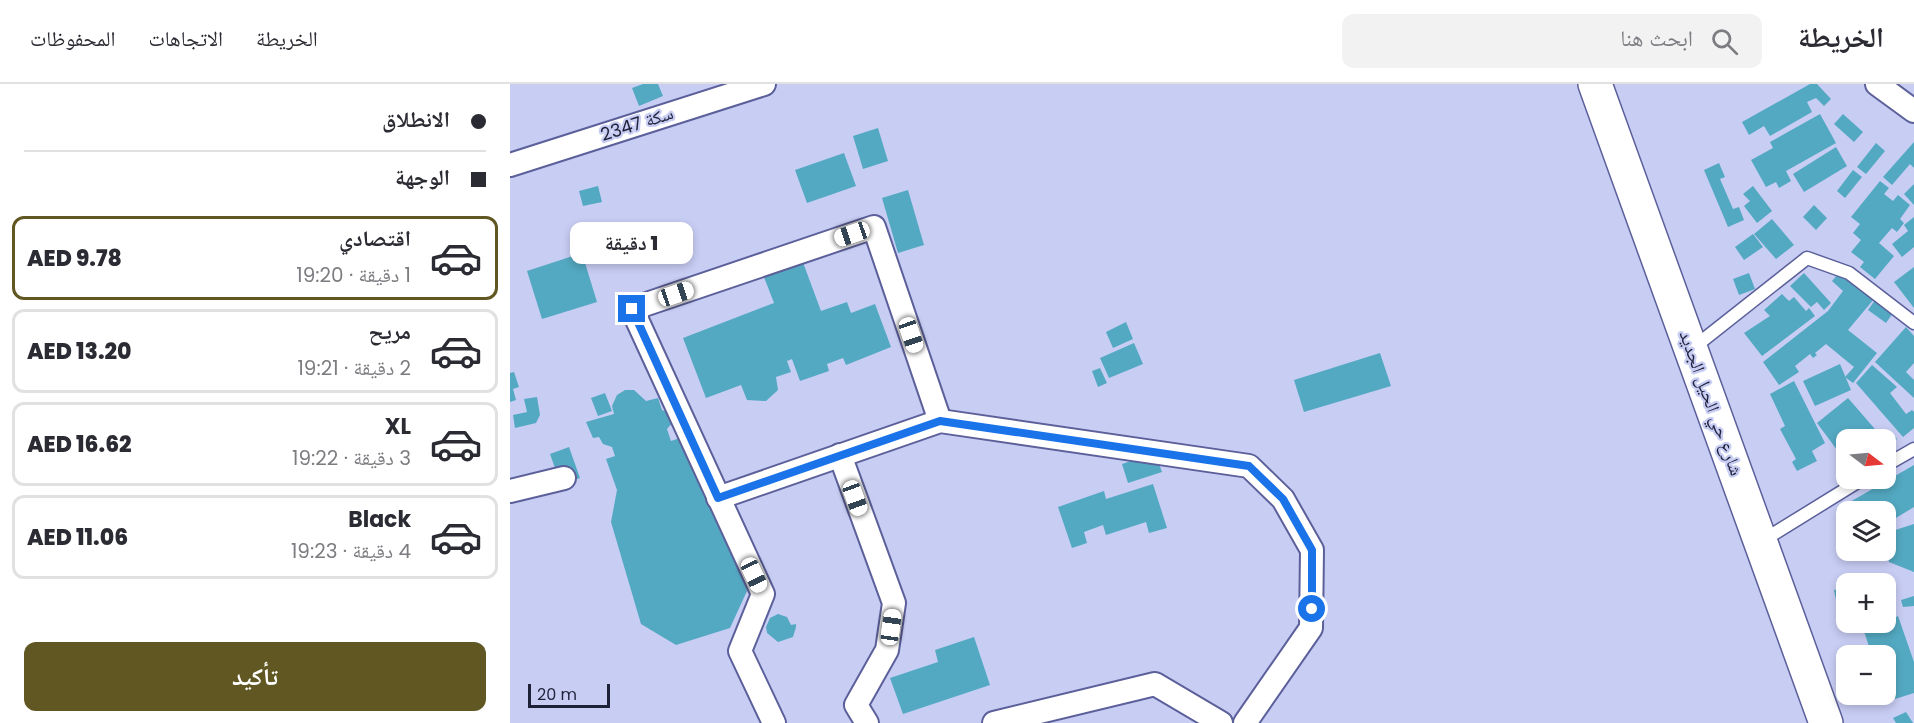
<!DOCTYPE html>
<html lang="ar">
<head>
<meta charset="utf-8">
<style>
  :root { --surface:#fff; --page:#f2f2f3; --text:#2b2b33; --muted:#7c7c81; --line:#e1e1e2; --accent:#605723 }
  body { margin:0; font-family:Poppins,"Noto Naskh Arabic",sans-serif; background:var(--page); color:var(--text); direction:rtl; height:100vh; display:flex; flex-direction:column; font-size:22px; white-space:nowrap }
  * { box-sizing:border-box; margin:0 }
  p { font-size:20px; color:var(--muted) }
  .icon { flex:none; width:33px; height:33px; fill:none; stroke:currentColor; stroke-width:2; stroke-linecap:round; stroke-linejoin:round }
  .map { position:relative; flex:1; overflow:hidden; direction:ltr }
  .side { display:flex; flex-direction:column; background:var(--surface); width:510px }
  .side>* { flex:none }
  .top-card { display:grid; align-content:center; height:132px; padding:0 24px; background:var(--surface) }
  .needle { width:39px; rotate:106deg }
  .fabs { position:absolute; left:1326px; top:345px; display:grid; gap:12px }
  .fabs a { display:grid; place-items:center; width:60px; height:60px; border-radius:12px; background:var(--surface); box-shadow:0 3px 9px #0003; font-size:30px }
  .scale { position:absolute; left:18px; bottom:15px; width:82px; box-sizing:border-box; padding-left:6px; border:3px solid #1f2139; border-top:0; font-size:16px; line-height:21px; white-space:nowrap; color:#1f2139; -webkit-text-stroke:4px #c8cdf4; paint-order:stroke }
  .end { position:absolute; width:27px; height:27px; margin:-14px; border:8px solid #1a73e8; background:#fff; box-shadow:0 0 0 3px #fff }
  .from { border-radius:50% }
  .bubble { position:absolute; height:42px; border-radius:12px; background:var(--surface); box-shadow:0 3px 9px #0003; font-size:20px; font-weight:800; line-height:42px; text-align:center; direction:rtl }
  .car { position:absolute; width:18px; height:36px; margin:-18px -9px; border-radius:8px; box-shadow:0 0 4px 2px #0007; background:linear-gradient(#fff 24%,#345 0 40%,#fff 0 76%,#345 0 86%,#fff 0) }
  .top-card b { display:flex; align-items:center; gap:21px; height:57px; font-size:22px }
  .top-card b+b { border-top:2px solid var(--line) }
  .top-card i { width:15px; height:15px; background:var(--text) }
  ul { padding:0; list-style:none }
  li { display:flex; align-items:center; gap:18px; height:84px; margin:0 12px 9px; padding:0 12px; border:3px solid var(--line); border-radius:12px }
  li div { flex:1 }
  li b { display:block; font-size:22px }
  li em { font-style:normal; font-weight:800 }
  li.selected { border-color:var(--accent) }
  li>.icon { width:54px; height:54px; stroke-width:1.5 }
  .action { display:flex; gap:12px; margin-top:auto; padding:12px 24px }
  .action a { flex:1; height:69px; border-radius:12px; background:var(--accent); color:#fff; font-size:24px; font-weight:800; line-height:69px; text-align:center }
  header { display:flex; align-items:center; gap:36px; box-sizing:border-box; height:84px; padding:0 30px; background:var(--surface); border-bottom:2px solid var(--line) }
  header strong { font-size:28px }
  nav { display:flex; gap:33px; margin-inline-start:auto; font-size:21px }
  .search { width:420px; height:54px; background:var(--page); display:flex; align-items:center; gap:15px; box-sizing:border-box; padding:0 21px; border-radius:12px; color:var(--muted); font-size:22px }
  main { display:flex; flex:1; min-height:0 }
  .map>svg:first-child { display:block }
  .building { fill:#53a9c2 }
  .lines { fill:none; stroke-linecap:round; stroke-linejoin:round }
  .lane-casing { stroke:#5c609a; stroke-width:15 }
  .street-casing { stroke:#5c609a; stroke-width:26 }
  .secondary-casing { stroke:#5c609a; stroke-width:36 }
  .lane { stroke:#fff; stroke-width:12 }
  .street { stroke:#fff; stroke-width:22 }
  .secondary { stroke:#fff; stroke-width:33 }
  .route { stroke:#1a73e8; stroke-width:8 }
  .labels { text-anchor:middle; stroke-width:4.5; stroke-linejoin:round; paint-order:stroke }
  .street-label { font-size:18px; fill:#1f2139; stroke:#c8cdf4 }
</style>
</head>
<body>
<header>
<strong>الخريطة</strong>
<div class="search"><svg class="icon" aria-label="search" viewBox="0 0 24 24"><circle cx="10" cy="10" r="6"/><path d="M15 15l6 6"/></svg>ابحث هنا</div>
<nav><a>الخريطة</a><a>الاتجاهات</a><a>المحفوظات</a></nav>
</header>
<main>
<div class="map">
<svg width="1404" height="639" viewBox="0 0 1404 639">
  <rect width="100%" height="100%" fill="#c8cdf4"/>
  <g class="building">
    <path d="M 133,0 L 148,0 L 153,12 L 129,22 L 122,4 Z"/>
    <path d="M 1300,0 L 1307,0 L 1321,15 L 1314,22 L 1306,14 L 1297,18 L 1302,28 L 1260,52 L 1254,42 L 1239,51 L 1232,38 Z"/>
    <path d="M 1310,30 L 1326,59 L 1276,87 L 1281,97 L 1269,104 L 1266,98 L 1256,103 L 1241,76 L 1263,64 L 1260,58 Z"/>
    <path d="M 1333,30 L 1353,48 L 1344,58 L 1324,40 Z"/>
    <path d="M 368,44 L 378,77 L 353,85 L 343,52 Z"/>
    <path d="M 1404,58 L 1404,84 L 1400,80 L 1382,101 L 1373,93 Z"/>
    <path d="M 1366,59 L 1375,67 L 1356,90 L 1347,83 Z"/>
    <path d="M 1326,63 L 1337,82 L 1294,108 L 1283,90 Z"/>
    <path d="M 334,69 L 346,102 L 297,119 L 285,86 Z"/>
    <path d="M 1209,79 L 1215,93 L 1210,95 L 1223,125 L 1229,123 L 1234,136 L 1218,143 L 1194,86 Z"/>
    <path d="M 1343,86 L 1352,93 L 1335,114 L 1327,107 Z"/>
    <path d="M 1370,97 L 1379,104 L 1374,110 L 1383,117 L 1388,111 L 1400,121 L 1390,135 L 1394,139 L 1387,148 L 1382,144 L 1369,159 L 1384,172 L 1365,195 L 1350,183 L 1354,178 L 1341,168 L 1351,156 L 1343,149 L 1350,140 L 1341,133 Z"/>
    <path d="M 1404,100 L 1404,121 L 1394,110 Z"/>
    <path d="M 88,102 L 92,118 L 73,122 L 69,107 Z"/>
    <path d="M 1243,102 L 1262,127 L 1247,139 L 1234,122 L 1240,117 L 1233,110 Z"/>
    <path d="M 398,106 L 414,161 L 388,169 L 372,114 Z"/>
    <path d="M 1304,121 L 1317,134 L 1306,146 L 1293,133 Z"/>
    <path d="M 1404,133 L 1404,163 L 1392,173 L 1382,160 L 1398,147 L 1394,141 Z"/>
    <path d="M 1262,135 L 1284,161 L 1266,175 L 1244,150 Z"/>
    <path d="M 1243,150 L 1253,163 L 1234,176 L 1225,163 Z"/>
    <path d="M 72,169 L 87,218 L 32,235 L 17,187 Z"/>
    <path d="M 291,173 L 311,227 L 337,218 L 341,229 L 365,220 L 381,263 L 336,281 L 333,274 L 317,280 L 319,287 L 290,297 L 282,275 L 277,277 L 281,288 L 266,293 L 268,306 L 256,317 L 237,316 L 231,301 L 196,314 L 173,254 L 264,219 L 252,188 Z"/>
    <path d="M 1404,183 L 1404,224 L 1384,198 Z"/>
    <path d="M 1239,189 L 1245,205 L 1229,211 L 1223,195 Z"/>
    <path d="M 1294,189 L 1321,219 L 1314,226 L 1307,218 L 1301,223 L 1280,202 Z"/>
    <path d="M 1328,190 L 1364,215 L 1338,246 L 1367,269 L 1343,299 L 1335,293 L 1344,283 L 1316,260 L 1305,269 L 1307,271 L 1303,274 L 1300,270 L 1285,282 L 1289,288 L 1269,301 L 1253,278 L 1318,227 L 1333,207 L 1322,197 Z"/>
    <path d="M 1272,210 L 1279,217 L 1284,213 L 1296,227 L 1299,224 L 1305,232 L 1252,272 L 1234,249 L 1260,232 L 1254,226 Z"/>
    <path d="M 1365,216 L 1383,229 L 1376,239 L 1358,226 Z"/>
    <path d="M 616,238 L 623,255 L 603,264 L 596,248 Z"/>
    <path d="M 1396,243 L 1404,252 L 1404,279 L 1396,288 L 1404,296 L 1404,314 L 1365,278 Z"/>
    <path d="M 624,259 L 633,280 L 599,294 L 590,274 Z"/>
    <path d="M 870,269 L 881,302 L 794,328 L 784,296 Z"/>
    <path d="M 1330,280 L 1341,306 L 1305,322 L 1293,297 Z"/>
    <path d="M 1362,281 L 1387,303 L 1380,309 L 1396,330 L 1402,326 L 1404,328 L 1404,344 L 1393,353 L 1346,299 Z"/>
    <path d="M 590,284 L 597,299 L 588,303 L 582,287 Z"/>
    <path d="M 4,288 L 9,303 L 3,305 L 6,316 L 0,318 L 0,289 Z"/>
    <path d="M 1284,297 L 1315,359 L 1302,367 L 1307,377 L 1287,387 L 1282,378 L 1286,375 L 1270,345 L 1275,342 L 1260,310 Z"/>
    <path d="M 115,306 L 124,306 L 136,317 L 148,314 L 152,326 L 162,330 L 164,337 L 157,345 L 161,357 L 173,353 L 205,406 L 237,507 L 220,544 L 166,561 L 131,540 L 101,438 L 107,406 L 96,375 L 105,372 L 102,363 L 93,360 L 89,353 L 83,354 L 76,338 L 104,330 L 102,322 L 107,311 Z"/>
    <path d="M 95,309 L 102,327 L 88,332 L 81,314 Z"/>
    <path d="M 27,313 L 30,331 L 26,339 L 5,344 L 3,331 L 17,328 L 14,315 Z"/>
    <path d="M 1338,314 L 1371,352 L 1378,346 L 1387,355 L 1376,364 L 1376,356 L 1336,356 L 1336,378 L 1307,339 Z"/>
    <path d="M 59,363 L 70,394 L 51,401 L 40,370 Z"/>
    <path d="M 645,369 L 652,388 L 618,399 L 612,380 Z"/>
    <path d="M 1404,381 L 1404,423 L 1376,440 L 1376,428 L 1336,428 L 1336,445 L 1326,426 Z"/>
    <path d="M 643,400 L 657,444 L 639,449 L 636,438 L 596,451 L 593,441 L 574,448 L 577,459 L 562,464 L 548,423 L 594,407 L 596,415 Z"/>
    <path d="M 1404,440 L 1404,488 L 1379,478 L 1376,467 L 1376,449 Z"/>
    <path d="M 1379,502 L 1382,524 L 1376,525 L 1376,503 Z"/>
    <path d="M 1332,505 L 1333,511 L 1336,510 L 1336,530 L 1329,531 L 1324,506 Z"/>
    <path d="M 1404,512 L 1404,522 L 1393,523 L 1391,516 Z"/>
    <path d="M 268,530 L 277,533 L 281,541 L 286,540 L 286,543 L 283,553 L 268,558 L 257,549 L 256,543 L 260,534 Z"/>
    <path d="M 1388,532 L 1404,578 L 1404,609 L 1385,615 L 1381,602 L 1376,604 L 1376,572 L 1362,572 L 1353,544 L 1376,538 Z"/>
    <path d="M 464,553 L 480,601 L 393,630 L 380,594 L 428,578 L 425,566 Z"/>
    <path d="M 1396,628 L 1403,639 L 1386,639 L 1383,634 Z"/>
  </g>
  <g class="lines">
    <g class="lane-casing">
      <g id="lane">
        <path d="M 1183,264 L 1297,174 L 1339,189 L 1404,239"/>
        <path d="M 1376,381 L 1404,365"/>
        <path d="M 1252,457 L 1354,394"/>
      </g>
    </g>
    <g class="street-casing">
      <g id="street">
        <path d="M 1367,0 L 1404,27"/>
        <path d="M 0,81 L 254,0"/>
        <path d="M 330,371 L 384,519 L 377,566 L 346,621 L 357,639"/>
        <path d="M 0,407 L 54,394"/>
        <path d="M 208,414 L 430,337 L 739,382 L 773,415 L 802,466 L 801,544 L 735,639"/>
        <path d="M 264,639 L 230,567 L 253,510 L 122,225 L 364,143 L 430,337"/>
        <path d="M 484,639 L 645,600 L 711,639"/>
      </g>
    </g>
    <g class="secondary-casing">
      <path id="secondary" d="M 1085,0 L 1316,639"/>
    </g>
    <use href="#lane" class="lane"/>
    <use href="#street" class="street"/>
    <use href="#secondary" class="secondary"/>
  </g>
  <g class="lines">
    <path class="route" d="M 122,225 L 208,414 L 430,337 L 739,382 L 773,415 L 802,466 L 802,525"/>
  </g>
  <g class="labels">
    <g class="street-label">
      <text transform="translate(127 40) rotate(-18)" y="6">سكة 2347</text>
      <text transform="translate(1201 319) rotate(70)" y="6">شارع حي الحيل الجديد</text>
    </g>
  </g>
</svg>
<div class="fabs">
<a><svg class="needle" viewBox="-14 -14 28 28"><path d="M0-13l5 13h-10z" fill="#e53935"/><path d="M0 13l5-13h-10z" fill="#7c7c81"/></svg></a>
<a><svg class="icon" aria-label="layers" viewBox="0 0 24 24"><path d="M12 4l9 5-9 5-9-5zM3 14l9 5 9-5"/></svg></a>
<a>+</a>
<a>−</a>
</div>
<div class="scale">20 m</div>
<i class="end from" style="left:802px;top:525px"></i>
<i class="end" style="left:122px;top:225px"></i>
<div class="bubble" style="left:60px;top:138px;width:123px">1 دقيقة</div>
<i class="car" style="left:342px;top:150px;rotate:251deg"></i>
<i class="car" style="left:166px;top:210px;rotate:71deg"></i>
<i class="car" style="left:401px;top:251px;rotate:161deg"></i>
<i class="car" style="left:345px;top:414px;rotate:160deg"></i>
<i class="car" style="left:244px;top:491px;rotate:155deg"></i>
<i class="car" style="left:381px;top:543px;rotate:8deg"></i>
</div>
<section class="side">
<div class="top-card">
<b><i class="from"></i>الانطلاق</b>
<b><i></i>الوجهة</b>
</div>
<ul>
<li class="selected"><svg class="icon" aria-label="car" viewBox="0 0 24 24"><path d="M5 17H2v-5l4-1 3-4h7l3 4 3 1v5h-3M9 17h6M6 11h13"/><circle cx="7" cy="17" r="2"/><circle cx="17" cy="17" r="2"/></svg><div><b>اقتصادي</b><p>1 دقيقة · 19:20</p></div><em>AED 9.78</em></li>
<li><svg class="icon" aria-label="car" viewBox="0 0 24 24"><path d="M5 17H2v-5l4-1 3-4h7l3 4 3 1v5h-3M9 17h6M6 11h13"/><circle cx="7" cy="17" r="2"/><circle cx="17" cy="17" r="2"/></svg><div><b>مريح</b><p>2 دقيقة · 19:21</p></div><em>AED 13.20</em></li>
<li><svg class="icon" aria-label="car" viewBox="0 0 24 24"><path d="M5 17H2v-5l4-1 3-4h7l3 4 3 1v5h-3M9 17h6M6 11h13"/><circle cx="7" cy="17" r="2"/><circle cx="17" cy="17" r="2"/></svg><div><b>XL</b><p>3 دقيقة · 19:22</p></div><em>AED 16.62</em></li>
<li><svg class="icon" aria-label="car" viewBox="0 0 24 24"><path d="M5 17H2v-5l4-1 3-4h7l3 4 3 1v5h-3M9 17h6M6 11h13"/><circle cx="7" cy="17" r="2"/><circle cx="17" cy="17" r="2"/></svg><div><b>Black</b><p>4 دقيقة · 19:23</p></div><em>AED 11.06</em></li>
</ul>
<div class="action"><a>تأكيد</a></div>
</section>
</main>
</body>
</html>
